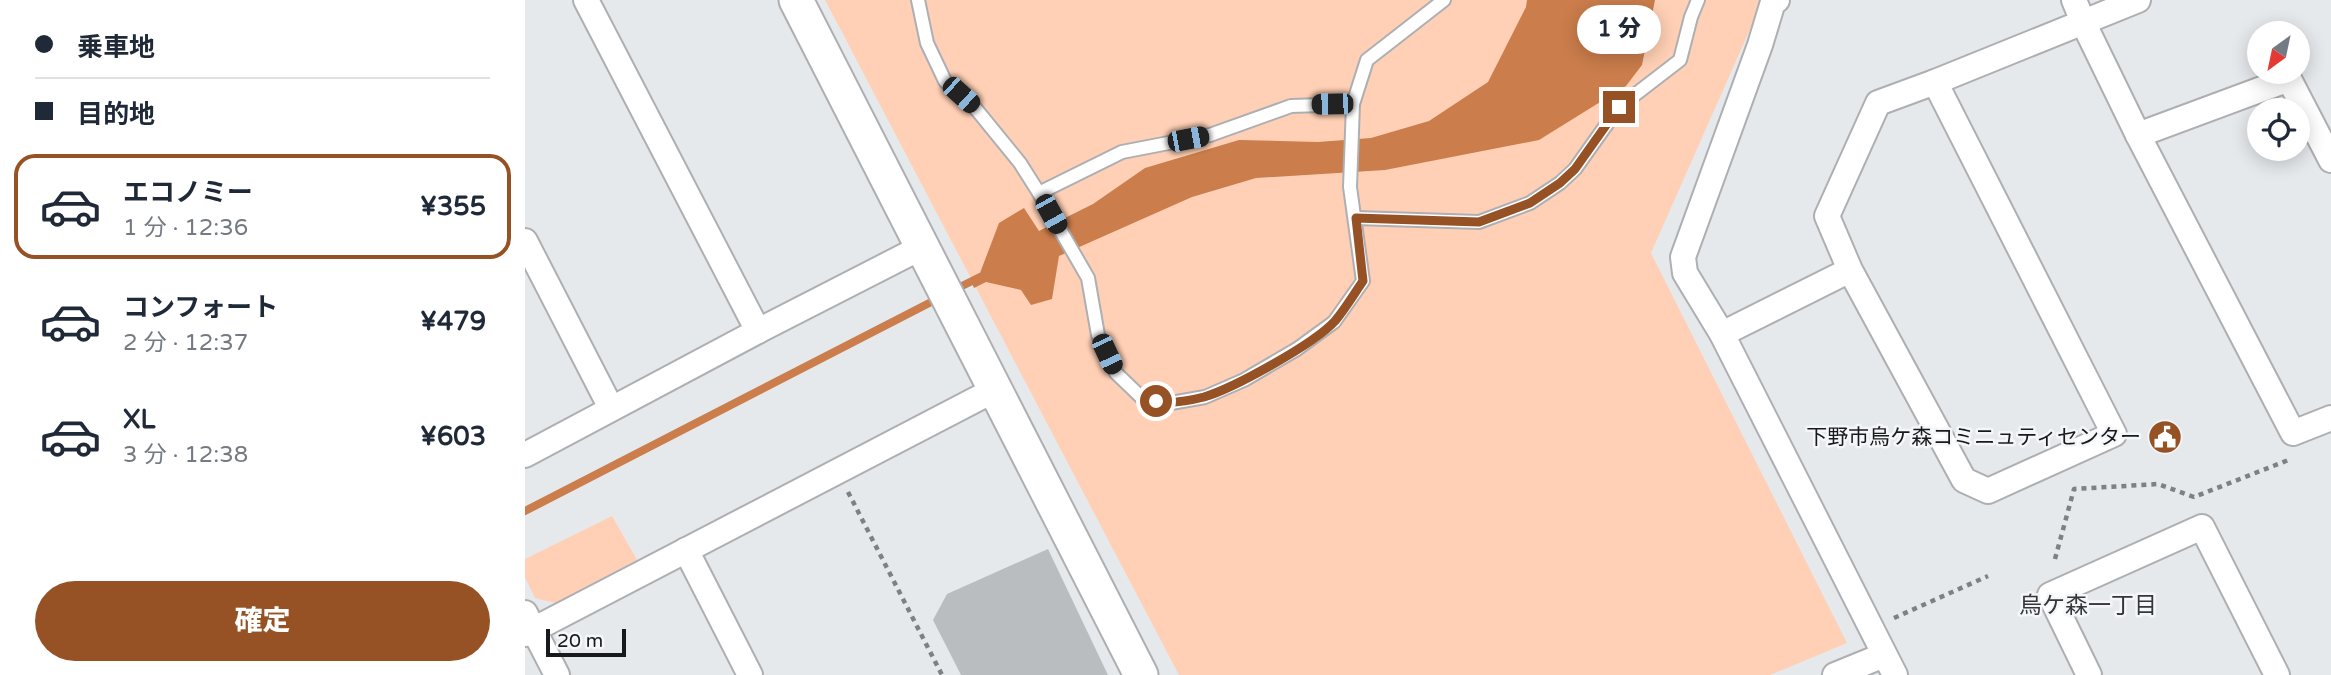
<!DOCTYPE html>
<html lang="ja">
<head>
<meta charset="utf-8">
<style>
  :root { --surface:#fff; --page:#f2f2f3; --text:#1f2937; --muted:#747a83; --line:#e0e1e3; --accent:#965224 }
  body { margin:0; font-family:"Varela Round","Noto Sans JP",sans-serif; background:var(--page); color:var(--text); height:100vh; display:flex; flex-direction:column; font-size:26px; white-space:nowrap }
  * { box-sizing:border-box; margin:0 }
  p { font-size:23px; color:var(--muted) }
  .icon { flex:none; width:38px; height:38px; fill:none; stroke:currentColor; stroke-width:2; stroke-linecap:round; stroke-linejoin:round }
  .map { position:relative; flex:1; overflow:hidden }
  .details { display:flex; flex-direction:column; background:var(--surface); width:525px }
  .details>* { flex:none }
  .guide { display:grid; align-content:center; height:154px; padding:0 35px; background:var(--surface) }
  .needle { width:46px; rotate:213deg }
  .controls { position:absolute; left:1722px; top:21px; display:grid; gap:14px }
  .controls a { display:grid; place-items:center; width:63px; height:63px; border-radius:50%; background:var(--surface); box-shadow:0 4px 18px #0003; font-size:35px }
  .scale { position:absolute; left:21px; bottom:18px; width:80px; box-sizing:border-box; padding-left:7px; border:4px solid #18191a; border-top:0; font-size:19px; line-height:24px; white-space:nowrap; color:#18191a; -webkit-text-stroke:5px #f4f6f9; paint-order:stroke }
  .end { position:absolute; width:32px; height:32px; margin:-16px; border:9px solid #965224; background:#fff; box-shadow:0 0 0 4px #fff }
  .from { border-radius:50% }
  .bubble { position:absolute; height:49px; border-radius:24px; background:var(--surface); box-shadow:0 4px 18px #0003; font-size:23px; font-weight:800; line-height:49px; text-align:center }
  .car { position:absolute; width:21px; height:42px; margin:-21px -10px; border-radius:9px; box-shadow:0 0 5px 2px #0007; background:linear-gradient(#222 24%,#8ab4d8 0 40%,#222 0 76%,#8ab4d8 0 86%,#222 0) }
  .guide b { display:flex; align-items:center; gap:24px; height:66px; font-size:26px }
  .guide b+b { border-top:2px solid var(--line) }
  .guide i { width:18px; height:18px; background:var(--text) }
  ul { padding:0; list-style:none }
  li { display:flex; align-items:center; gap:21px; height:105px; margin:0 14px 10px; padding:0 21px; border:4px solid transparent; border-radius:21px }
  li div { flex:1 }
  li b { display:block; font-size:26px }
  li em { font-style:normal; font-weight:800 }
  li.active { border-color:var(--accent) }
  li>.icon { width:63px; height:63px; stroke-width:1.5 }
  .primary-button { display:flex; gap:14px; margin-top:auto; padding:14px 35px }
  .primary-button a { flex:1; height:80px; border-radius:42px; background:var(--accent); color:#fff; font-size:28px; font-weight:800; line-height:80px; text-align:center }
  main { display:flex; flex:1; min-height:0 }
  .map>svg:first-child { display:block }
  .green { fill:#ffd0b5 }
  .water { fill:#cb7d4b }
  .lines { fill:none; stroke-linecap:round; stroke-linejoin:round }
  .stream { stroke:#cb7d4b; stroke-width:8 }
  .building { fill:#babdc0 }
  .lane-casing { stroke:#adafb2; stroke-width:16 }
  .street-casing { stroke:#adafb2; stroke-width:28 }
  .secondary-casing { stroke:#adafb2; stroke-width:37 }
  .path { stroke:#7e8082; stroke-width:4.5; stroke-dasharray:5 5; stroke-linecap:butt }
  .lane { stroke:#fff; stroke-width:12 }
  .street { stroke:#fff; stroke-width:24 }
  .secondary { stroke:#fff; stroke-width:33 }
  .route { stroke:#965224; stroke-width:9 }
  .labels { text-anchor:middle; stroke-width:5; stroke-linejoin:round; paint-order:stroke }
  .poi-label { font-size:21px; fill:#18191a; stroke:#f4f6f9; text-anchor:end }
  .neighbourhood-label { font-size:23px; fill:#343638; stroke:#f4f6f9 }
</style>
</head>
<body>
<main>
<section class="details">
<div class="guide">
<b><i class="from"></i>乗車地</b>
<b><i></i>目的地</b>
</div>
<ul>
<li class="active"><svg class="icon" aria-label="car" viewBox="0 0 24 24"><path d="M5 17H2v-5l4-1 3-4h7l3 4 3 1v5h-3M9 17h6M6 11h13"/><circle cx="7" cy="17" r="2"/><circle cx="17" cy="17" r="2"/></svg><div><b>エコノミー</b><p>1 分 · 12:36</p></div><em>¥355</em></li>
<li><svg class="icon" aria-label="car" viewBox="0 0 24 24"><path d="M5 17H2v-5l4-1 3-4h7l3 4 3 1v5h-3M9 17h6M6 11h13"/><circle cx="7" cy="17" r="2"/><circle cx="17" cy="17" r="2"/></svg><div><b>コンフォート</b><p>2 分 · 12:37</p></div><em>¥479</em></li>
<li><svg class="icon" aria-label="car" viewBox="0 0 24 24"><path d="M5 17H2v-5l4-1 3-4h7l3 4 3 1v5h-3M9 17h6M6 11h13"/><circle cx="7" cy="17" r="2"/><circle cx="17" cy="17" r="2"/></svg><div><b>XL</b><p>3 分 · 12:38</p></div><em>¥603</em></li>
</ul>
<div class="primary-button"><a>確定</a></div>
</section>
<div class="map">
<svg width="1806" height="675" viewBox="0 0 1806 675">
  <rect width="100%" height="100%" fill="#e6e9ec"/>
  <g class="green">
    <path d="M 300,0 L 1238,0 L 1126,253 L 1322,643 L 1245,675 L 654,675 Z"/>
    <path d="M 87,516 L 112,560 L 30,603 L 10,598 L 0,577 L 0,559 Z"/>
  </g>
  <path class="water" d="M 1002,0 L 1130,0 L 1117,65 L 1101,86 L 1014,140 L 860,170 L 731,178 L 667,197 L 534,256 L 527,299 L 506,305 L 496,290 L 461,282 L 449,288 L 445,279 L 455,273 L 474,223 L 499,208 L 514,231 L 568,204 L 620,168 L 714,140 L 793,142 L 846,138 L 904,121 L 963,82 L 1001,7 Z"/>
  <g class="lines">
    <g class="stream">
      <path d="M 429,290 L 455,277"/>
      <path d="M 0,511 L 414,298"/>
    </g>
  </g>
  <path class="building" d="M 523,549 L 583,675 L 436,675 L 408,620 L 422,594 Z"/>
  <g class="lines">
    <g class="lane-casing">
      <g id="lane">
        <path d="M 393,0 L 402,43 L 420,81 L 451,109 L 495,163 L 514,193 L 563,278 L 573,335 L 591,373 L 617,398 L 646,403 L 680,397 L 719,380 L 772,349 L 809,322 L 838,281 L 825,187 L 828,104 L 842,60 L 919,0"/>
        <path d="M 514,193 L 597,152 L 685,135 L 766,106 L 828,104"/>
        <path d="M 831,218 L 954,222 L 1005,203 L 1035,183 L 1050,169 L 1094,107 L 1155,60 L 1166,17 L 1173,0"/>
      </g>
    </g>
    <g class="street-casing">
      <g id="street">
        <path d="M 61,0 L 233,331"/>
        <path d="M 1252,0 L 1248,2 L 1235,45 L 1158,257 L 1160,273 L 1197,334 L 1370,675"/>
        <path d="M 1549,0 L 1558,22 L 1613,135 L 1768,433 L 1806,418"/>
        <path d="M 1410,82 L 1613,0"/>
        <path d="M 1613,135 L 1764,79 L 1806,160"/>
        <path d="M 0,241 L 86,408"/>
        <path d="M 1197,334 L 1325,270 L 1439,480 L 1463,491 L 1589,434 L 1410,82 L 1353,103 L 1302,216 L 1325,270"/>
        <path d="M 0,455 L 233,331 L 397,247"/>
        <path d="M 161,550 L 225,675"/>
        <path d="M 0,613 L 32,675"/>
        <path d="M 0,634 L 471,389"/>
        <path d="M 1310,675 L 1359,655"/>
        <path d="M 1564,675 L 1525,595 L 1677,527 L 1752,675"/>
      </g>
    </g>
    <g class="secondary-casing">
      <path id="secondary" d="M 271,0 L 616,675"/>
    </g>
    <g class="path">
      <path d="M 323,492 L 417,675"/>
      <path d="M 1530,559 L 1549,489 L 1633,484 L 1669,497 L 1766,459"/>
      <path d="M 1369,618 L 1463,576"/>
    </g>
    <use href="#lane" class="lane"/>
    <use href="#street" class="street"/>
    <use href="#secondary" class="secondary"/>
  </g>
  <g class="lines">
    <path class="route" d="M 631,401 C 647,404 663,401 679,397 C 709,388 789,344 810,321 C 820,309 829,294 838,281 L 831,218 L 954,222 L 1005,203 L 1035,183 L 1050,169 L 1094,107"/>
  </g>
  <defs>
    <g id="civic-disc" transform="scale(1.75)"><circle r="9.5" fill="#965224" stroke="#f4f6f9"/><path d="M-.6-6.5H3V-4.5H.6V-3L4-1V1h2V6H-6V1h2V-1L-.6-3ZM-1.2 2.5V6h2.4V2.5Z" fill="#fff"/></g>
  </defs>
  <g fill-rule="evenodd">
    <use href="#civic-disc" x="1640" y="437"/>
  </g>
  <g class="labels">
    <g class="poi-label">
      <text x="1616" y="444">下野市烏ケ森コミニュティセンター</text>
    </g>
    <g class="neighbourhood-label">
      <text x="1563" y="613">烏ケ森一丁目</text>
    </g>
  </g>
</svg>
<div class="controls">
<a><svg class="needle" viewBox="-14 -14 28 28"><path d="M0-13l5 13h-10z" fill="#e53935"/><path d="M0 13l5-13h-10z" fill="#747a83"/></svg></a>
<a><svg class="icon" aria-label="locate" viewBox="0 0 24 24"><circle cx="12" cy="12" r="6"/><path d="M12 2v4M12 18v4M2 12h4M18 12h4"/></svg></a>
</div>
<div class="scale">20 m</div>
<i class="end from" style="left:631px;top:401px"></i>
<i class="end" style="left:1094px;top:107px"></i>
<div class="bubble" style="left:1052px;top:5px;width:84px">1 分</div>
<i class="car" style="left:436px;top:95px;rotate:132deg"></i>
<i class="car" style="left:807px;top:104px;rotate:269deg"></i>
<i class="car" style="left:663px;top:139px;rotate:79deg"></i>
<i class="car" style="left:526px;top:214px;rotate:151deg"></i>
<i class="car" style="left:582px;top:354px;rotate:155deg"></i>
</div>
</main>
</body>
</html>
